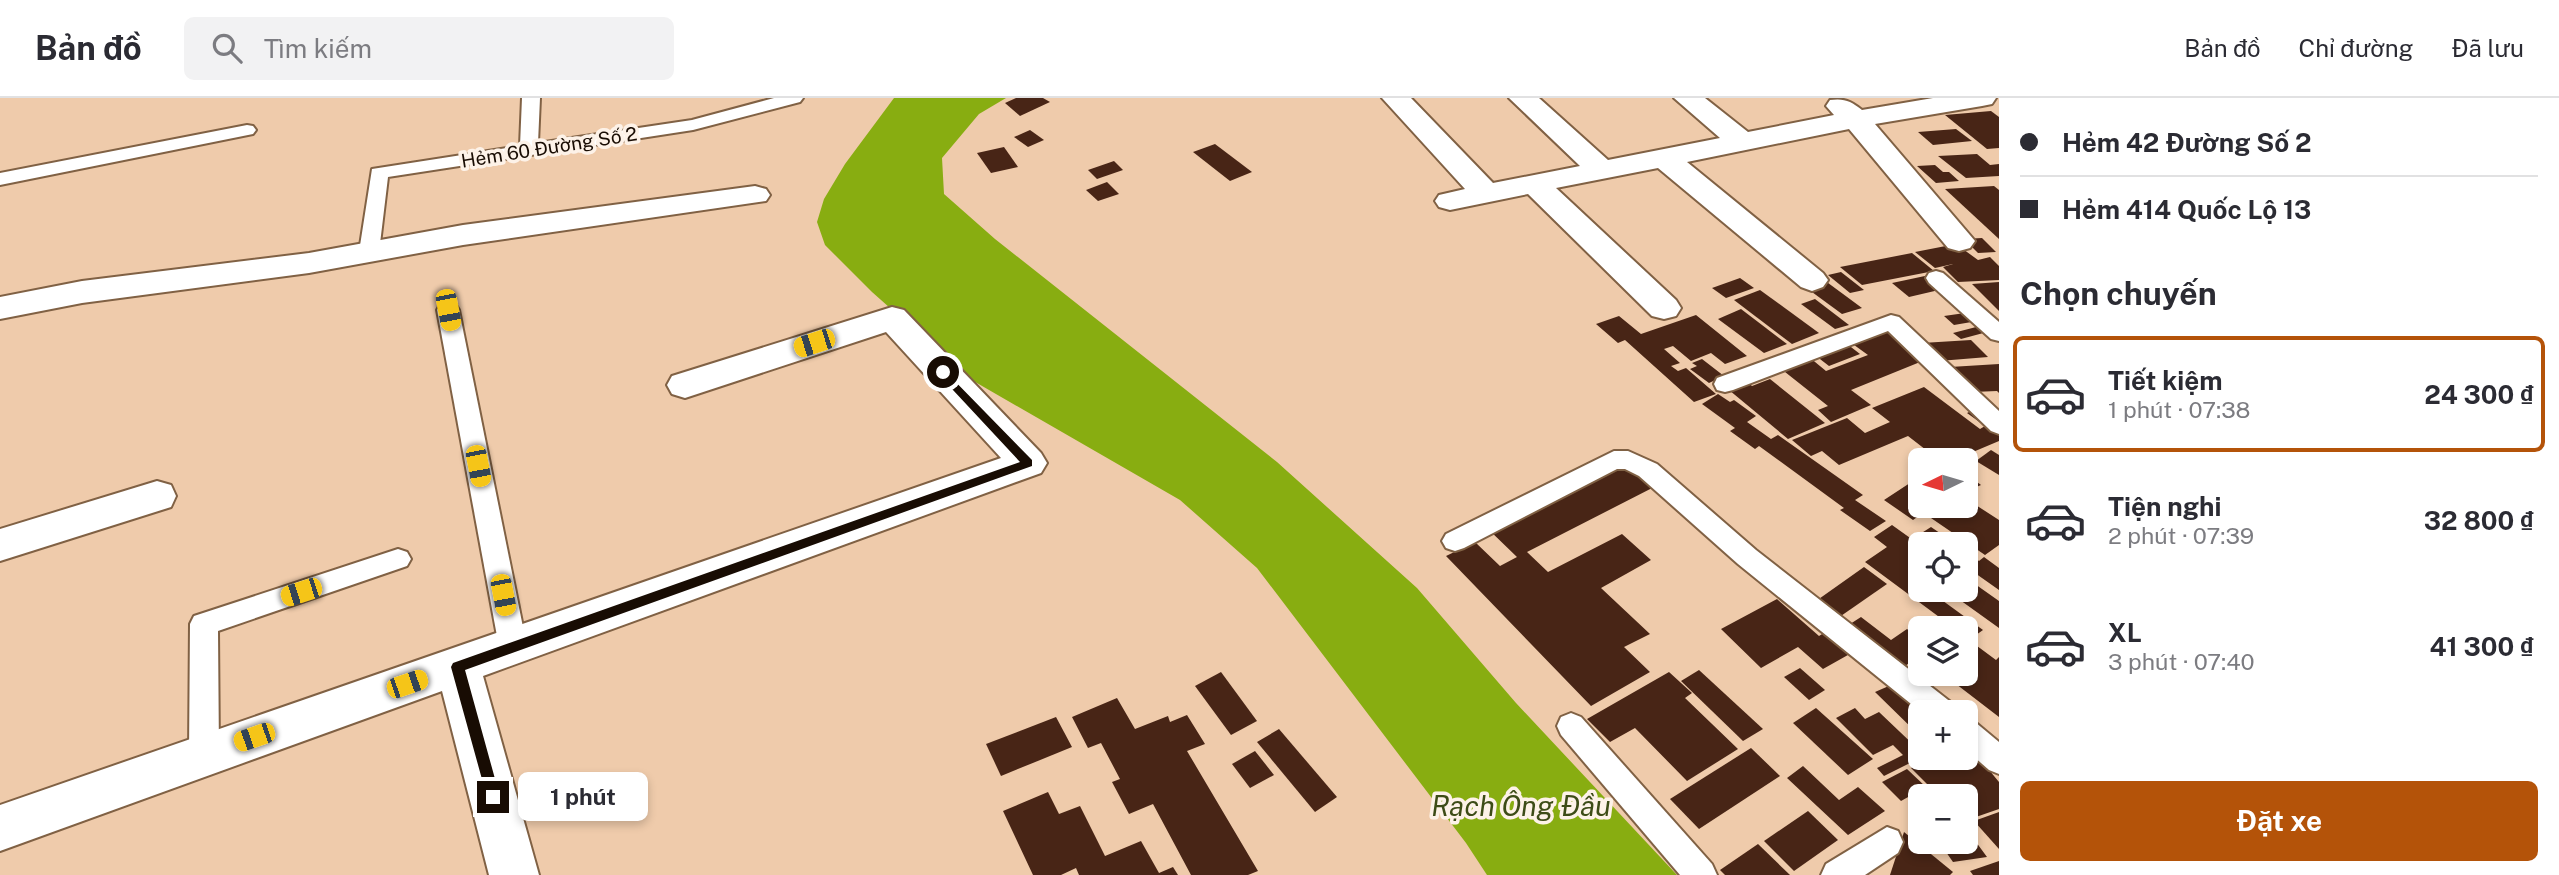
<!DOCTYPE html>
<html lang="vi">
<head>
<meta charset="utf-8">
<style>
  :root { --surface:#fff; --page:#f2f2f3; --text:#2b2b33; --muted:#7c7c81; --line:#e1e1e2; --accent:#b45309 }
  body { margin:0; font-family:"Public Sans",sans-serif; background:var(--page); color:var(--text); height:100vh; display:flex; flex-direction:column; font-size:26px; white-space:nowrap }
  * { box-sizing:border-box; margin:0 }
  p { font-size:23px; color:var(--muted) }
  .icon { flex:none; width:38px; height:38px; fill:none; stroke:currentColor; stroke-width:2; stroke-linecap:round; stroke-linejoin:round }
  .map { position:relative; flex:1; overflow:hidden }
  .panel { display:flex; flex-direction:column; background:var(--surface); width:560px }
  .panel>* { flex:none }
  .top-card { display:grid; align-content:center; height:154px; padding:0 21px; background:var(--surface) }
  .needle { width:46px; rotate:265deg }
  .fabs { position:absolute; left:1908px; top:350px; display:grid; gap:14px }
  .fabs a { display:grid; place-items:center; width:70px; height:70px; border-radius:10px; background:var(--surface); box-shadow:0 4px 10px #0003; font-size:35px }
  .end { position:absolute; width:32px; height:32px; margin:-16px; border:9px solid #180c03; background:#fff; box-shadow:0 0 0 4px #fff }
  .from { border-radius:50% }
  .bubble { position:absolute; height:49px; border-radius:10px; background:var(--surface); box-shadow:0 4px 10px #0003; font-size:23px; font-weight:700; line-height:49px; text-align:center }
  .car { position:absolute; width:21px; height:42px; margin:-21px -10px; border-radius:9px; box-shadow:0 0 5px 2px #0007; background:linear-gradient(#f5c518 24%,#345 0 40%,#f5c518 0 76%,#345 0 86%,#f5c518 0) }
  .top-card b { display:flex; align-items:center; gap:24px; height:66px; font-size:26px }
  .top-card b+b { border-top:2px solid var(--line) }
  .top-card i { width:18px; height:18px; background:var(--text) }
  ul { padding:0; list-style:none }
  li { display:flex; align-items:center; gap:21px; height:116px; margin:0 14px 10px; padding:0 7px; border:4px solid transparent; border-radius:10px }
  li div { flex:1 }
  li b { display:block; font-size:26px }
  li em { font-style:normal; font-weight:700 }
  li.active { border-color:var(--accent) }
  li>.icon { width:63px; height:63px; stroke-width:1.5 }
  h2 { padding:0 21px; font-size:32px; line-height:84px }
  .button { display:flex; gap:14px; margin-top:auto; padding:14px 21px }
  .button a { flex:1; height:80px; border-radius:10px; background:var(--accent); color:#fff; font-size:28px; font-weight:700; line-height:80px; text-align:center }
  header { display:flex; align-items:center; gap:42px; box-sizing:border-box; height:98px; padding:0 35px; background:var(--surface); border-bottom:2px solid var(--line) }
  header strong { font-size:33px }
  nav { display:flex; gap:38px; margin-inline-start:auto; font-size:24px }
  .search { width:490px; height:63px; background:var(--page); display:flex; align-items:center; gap:18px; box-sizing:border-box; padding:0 24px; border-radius:10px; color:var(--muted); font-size:26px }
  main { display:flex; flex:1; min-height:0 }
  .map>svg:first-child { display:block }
  .water { fill:#88ad11 }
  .building { fill:#482516 }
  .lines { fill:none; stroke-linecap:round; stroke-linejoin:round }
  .lane-casing { stroke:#806144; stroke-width:4 }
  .street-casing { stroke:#806144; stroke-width:4 }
  .lane { fill:#fff; fill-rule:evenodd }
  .street { fill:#fff; fill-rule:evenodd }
  .route { fill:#180c03 }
  .labels { text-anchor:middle; stroke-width:7; stroke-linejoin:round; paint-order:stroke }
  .far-street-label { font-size:19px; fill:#180c03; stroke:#fdf2e8 }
  .near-water-label { font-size:28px; font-style:italic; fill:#3d4c17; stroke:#fdf2e8 }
</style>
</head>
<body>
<header>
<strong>Bản đồ</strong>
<div class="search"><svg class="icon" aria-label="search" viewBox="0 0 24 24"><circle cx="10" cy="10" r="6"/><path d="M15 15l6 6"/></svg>Tìm kiếm</div>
<nav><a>Bản đồ</a><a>Chỉ đường</a><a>Đã lưu</a></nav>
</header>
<main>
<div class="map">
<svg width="1999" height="777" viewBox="0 0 1999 777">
  <rect width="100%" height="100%" fill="#efcbab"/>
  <path class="water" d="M 894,0 L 1006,0 L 979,16 L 942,60 L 944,96 L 995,141 L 1277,364 L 1417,490 L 1516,605 L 1677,777 L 1487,777 L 1466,745 L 1257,470 L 1180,402 L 970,281 L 872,194 L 825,147 L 817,124 L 824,101 L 845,66 Z"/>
  <g class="building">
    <path d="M 1016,0 L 1043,0 L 1050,4 L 1020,18 L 1005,5 Z"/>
    <path d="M 1991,13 L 1999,19 L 1999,50 L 1987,51 L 1945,17 Z"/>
    <path d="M 1956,31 L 1972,43 L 1933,47 L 1918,34 Z"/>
    <path d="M 1030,32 L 1044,42 L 1028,49 L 1014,39 Z"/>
    <path d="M 1215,46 L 1252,74 L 1230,83 L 1193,54 Z"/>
    <path d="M 1004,49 L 1018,69 L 991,75 L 977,55 Z"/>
    <path d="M 1977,56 L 1990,67 L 1999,66 L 1999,78 L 1966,80 L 1938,58 Z"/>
    <path d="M 1114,63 L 1123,72 L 1097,81 L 1088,72 Z"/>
    <path d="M 1935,67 L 1943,74 L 1949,74 L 1959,83 L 1936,85 L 1917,68 Z"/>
    <path d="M 1107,84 L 1119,96 L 1098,103 L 1086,92 Z"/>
    <path d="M 1994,88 L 1999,92 L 1999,141 L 1945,91 Z"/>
    <path d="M 1982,140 L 1996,154 L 1978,155 L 1964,141 Z"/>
    <path d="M 1956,146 L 1978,162 L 1990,159 L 1999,168 L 1999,182 L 1958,184 L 1943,169 L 1953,166 L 1935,170 L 1915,154 Z"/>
    <path d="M 1912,155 L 1934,173 L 1862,187 L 1840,169 Z"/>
    <path d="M 1841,174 L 1864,192 L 1850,195 L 1828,177 Z"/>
    <path d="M 1939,175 L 1956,188 L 1909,199 L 1892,185 Z"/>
    <path d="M 1820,179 L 1862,210 L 1842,216 L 1801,186 Z"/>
    <path d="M 1740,180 L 1754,190 L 1726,200 L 1712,190 Z"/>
    <path d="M 1999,184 L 1999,213 L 1972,186 Z"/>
    <path d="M 1760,192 L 1819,235 L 1792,246 L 1734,202 Z"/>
    <path d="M 1815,201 L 1849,227 L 1835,231 L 1801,206 Z"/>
    <path d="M 1741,211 L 1787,246 L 1764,255 L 1718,221 Z"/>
    <path d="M 1979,213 L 1989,221 L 1954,227 L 1944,218 Z"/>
    <path d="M 1696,217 L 1747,258 L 1725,266 L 1711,255 L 1691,263 L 1673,248 L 1664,251 L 1680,265 L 1671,268 L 1678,273 L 1686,270 L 1716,296 L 1694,304 L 1625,242 L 1618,245 L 1596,226 L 1619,218 L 1641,236 Z"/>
    <path d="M 1880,225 L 1930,260 L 1851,292 L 1871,307 L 1831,324 L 1818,312 L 1828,308 L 1780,270 L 1809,259 L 1826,273 L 1868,257 L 1843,239 Z"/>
    <path d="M 1980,228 L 1987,234 L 1961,241 L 1953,235 Z"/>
    <path d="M 1838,239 L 1860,256 L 1829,268 L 1807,251 Z"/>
    <path d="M 1971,242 L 1988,259 L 1939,263 L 1922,245 Z"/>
    <path d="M 1797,253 L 1747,284 L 1752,288 L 1770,281 L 1825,325 L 1788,341 L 1729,292 L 1723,294 L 1713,285 Z"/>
    <path d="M 1702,261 L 1724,278 L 1709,285 L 1690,271 L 1697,268 L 1692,265 Z"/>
    <path d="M 1999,266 L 1999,295 L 1997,293 L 1973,294 L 1950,269 Z"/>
    <path d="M 1924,289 L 1980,331 L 1985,328 L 1967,315 L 1977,310 L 1999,331 L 1999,343 L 1954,362 L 1939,362 L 1908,338 L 1839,367 L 1822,353 L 1811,358 L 1792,342 L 1847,320 L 1865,335 L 1890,324 L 1872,310 Z"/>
    <path d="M 1718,296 L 1730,304 L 1734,302 L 1756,318 L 1747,324 L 1771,341 L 1778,337 L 1863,397 L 1855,402 L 1886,423 L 1870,433 L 1840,412 L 1844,410 L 1759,348 L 1755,351 L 1730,333 L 1735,330 L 1702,306 Z"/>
    <path d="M 1991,352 L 1999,357 L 1999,377 L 1976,363 Z"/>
    <path d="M 1627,361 L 1658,387 L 1527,454 L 1548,474 L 1622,436 L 1651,462 L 1601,490 L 1650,536 L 1624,549 L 1650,574 L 1591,608 L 1446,458 L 1475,444 L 1500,468 L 1517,459 L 1487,430 Z"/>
    <path d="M 1965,375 L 1981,387 L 1965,394 Z"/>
    <path d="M 1913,383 L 1920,387 L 1920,408 L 1933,408 L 1913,422 L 1884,402 Z"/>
    <path d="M 1965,400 L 1999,422 L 1999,447 L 1985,457 L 1931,420 L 1948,408 L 1965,408 Z"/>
    <path d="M 1892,427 L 1920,447 L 1920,471 L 1910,478 L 1920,486 L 1920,492 L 1928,492 L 1983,532 L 1969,542 L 1996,562 L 1999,559 L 1999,619 L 1943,576 L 1965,576 L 1965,530 L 1954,530 L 1865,464 L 1887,449 L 1874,439 Z"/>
    <path d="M 1931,429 L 1956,446 L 1934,446 L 1920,436 Z"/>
    <path d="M 1965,453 L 1979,463 L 1984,459 L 1999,470 L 1999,492 L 1965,468 Z"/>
    <path d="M 1864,469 L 1887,486 L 1838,520 L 1816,503 Z"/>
    <path d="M 1965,479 L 1999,503 L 1999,530 L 1946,492 L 1965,492 Z"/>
    <path d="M 1777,501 L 1819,538 L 1830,531 L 1855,553 L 1823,571 L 1798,549 L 1761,570 L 1721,531 Z"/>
    <path d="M 1861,519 L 1891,542 L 1907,531 L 1920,541 L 1920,557 L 1901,571 L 1847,528 Z"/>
    <path d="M 1800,570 L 1825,592 L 1809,602 L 1784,579 Z"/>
    <path d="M 1699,572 L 1763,631 L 1743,643 L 1681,583 Z"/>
    <path d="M 1221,574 L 1257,623 L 1231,637 L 1195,588 Z"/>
    <path d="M 1669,574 L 1692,595 L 1685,600 L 1738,651 L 1687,683 L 1635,630 L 1610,644 L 1587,621 Z"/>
    <path d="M 1898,584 L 1930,614 L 1920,614 L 1920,638 L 1875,594 Z"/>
    <path d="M 1117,600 L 1135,631 L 1168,618 L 1170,624 L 1187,617 L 1205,646 L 1187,653 L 1258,773 L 1248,777 L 1191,777 L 1153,706 L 1129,716 L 1112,684 L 1120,681 L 1101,645 L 1088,650 L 1072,619 Z"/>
    <path d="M 1816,610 L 1873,661 L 1848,677 L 1793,625 Z"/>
    <path d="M 1855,610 L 1865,621 L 1879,614 L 1920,653 L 1920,660 L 1884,678 L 1877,670 L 1903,657 L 1893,647 L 1873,657 L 1836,620 Z"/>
    <path d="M 1056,619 L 1072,649 L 1001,678 L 986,646 Z"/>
    <path d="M 1279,631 L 1337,699 L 1315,714 L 1257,644 Z"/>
    <path d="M 1965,643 L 1999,684 L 1999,711 L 1973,720 L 1970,717 L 1965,718 L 1965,698 L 1922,698 L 1947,690 L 1945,687 L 1934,693 L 1911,670 L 1929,660 L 1965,660 Z"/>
    <path d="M 1751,650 L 1780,678 L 1699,731 L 1670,701 Z"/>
    <path d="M 1255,653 L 1274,677 L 1250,690 L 1232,666 Z"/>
    <path d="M 1803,668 L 1839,702 L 1858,689 L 1885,713 L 1848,737 L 1787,680 Z"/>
    <path d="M 1907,671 L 1926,689 L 1901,703 L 1882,684 Z"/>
    <path d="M 1048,694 L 1059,716 L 1080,708 L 1105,758 L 1141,743 L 1159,775 L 1173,769 L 1178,777 L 1079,777 L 1076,770 L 1061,777 L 1033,777 L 1003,713 Z"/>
    <path d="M 1808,713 L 1838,742 L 1794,773 L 1764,743 Z"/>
    <path d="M 1999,714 L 1999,751 L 1974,723 Z"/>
    <path d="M 1965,729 L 1987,759 L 1953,764 L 1939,744 L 1965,744 Z"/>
    <path d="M 1904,734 L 1953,774 L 1950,777 L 1890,777 Z"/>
    <path d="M 1758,746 L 1790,777 L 1725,777 L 1720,772 Z"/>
    <path d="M 1999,763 L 1999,777 L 1973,777 L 1970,773 Z"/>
  </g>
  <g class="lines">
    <g class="lane-casing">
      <g id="lane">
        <path d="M 522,0 L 540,0 L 538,45 L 692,22 L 774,0 L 803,0 L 800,4 L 693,32 L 388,79 L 379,154 L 376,158 L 362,158 L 359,154 L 372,71 L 520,48 Z"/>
        <path d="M 247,27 L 253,28 L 256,32 L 253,36 L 0,87 L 0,75 Z"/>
        <path d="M 1936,173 L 1943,175 L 1999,224 L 1999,243 L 1991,241 L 1929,185 L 1926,180 L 1929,175 Z"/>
        <path d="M 448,205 L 456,207 L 459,212 L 527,549 L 523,557 L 513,561 L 503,557 L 499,549 L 437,212 L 440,207 Z"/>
        <path d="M 1891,217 L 1899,219 L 1999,313 L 1999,336 L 1991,333 L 1888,233 L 1733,292 L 1725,294 L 1717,292 L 1714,286 L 1717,280 Z"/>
        <path d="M 1614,353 L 1628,353 L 1657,366 L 1756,452 L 1952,605 L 1956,614 L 1921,614 L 1738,466 L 1639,378 L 1625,371 L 1617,371 L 1464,450 L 1455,453 L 1446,450 L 1442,443 L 1446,436 Z"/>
        <path d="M 398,451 L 407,454 L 411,461 L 407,468 L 218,533 L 219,657 L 214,667 L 204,671 L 194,667 L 189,657 L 190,526 L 194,518 Z"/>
        <path d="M 1571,615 L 1581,619 L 1712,766 L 1717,777 L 1680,777 L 1561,637 L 1557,628 L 1561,619 Z"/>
        <path d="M 1965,620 L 1975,624 L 1999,644 L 1999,676 L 1989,672 L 1965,651 Z"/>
        <path d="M 1887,729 L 1898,733 L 1903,744 L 1898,755 L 1865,777 L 1821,777 L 1826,766 Z"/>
      </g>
    </g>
    <g class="street-casing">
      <g id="street">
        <path d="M 1382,0 L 1411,0 L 1493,85 L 1580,68 L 1509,0 L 1539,0 L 1608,62 L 1720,40 L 1674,0 L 1705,0 L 1748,34 L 1834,17 L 1826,8 L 1830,2 C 1844,0 1851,3 1862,12 L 1933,0 L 1996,0 L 1992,6 L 1982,8 L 1875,26 L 1975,143 L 1970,150 L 1959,153 L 1948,150 L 1849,31 L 1687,64 L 1823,175 L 1828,182 L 1823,189 L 1812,193 L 1801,189 L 1658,70 L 1556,90 L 1676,202 L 1681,210 L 1676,218 L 1664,221 L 1652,218 L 1528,96 L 1450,112 L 1439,109 L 1435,103 L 1439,97 L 1465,91 Z"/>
        <path d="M 755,88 L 766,91 L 770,97 L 766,103 L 463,147 L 309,175 L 82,205 L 0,221 L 0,199 L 82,183 L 309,155 L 463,127 Z"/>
        <path d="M 892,209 L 904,212 L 1041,355 L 1047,365 L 1041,375 L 483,578 L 539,777 L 489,777 L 442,593 L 0,753 L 0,707 L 1001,360 L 886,234 L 685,300 L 672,296 L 667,287 L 672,278 Z"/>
        <path d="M 157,383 L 171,387 L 176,398 L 171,409 L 0,463 L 0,431 Z"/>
      </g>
    </g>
    <use href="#lane" class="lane"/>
    <use href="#street" class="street"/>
  </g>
  <path class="route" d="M 943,271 L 1032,362 L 1032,368 L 465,572 L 500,699 L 493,705 L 488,703 L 451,569 L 453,565 L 1020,364 L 939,277 L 939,272 Z"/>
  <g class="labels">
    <g class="far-street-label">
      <text transform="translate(549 49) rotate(-9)" y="7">Hẻm 60 Đường Số 2</text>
    </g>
    <g class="near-water-label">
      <text x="1521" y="718">Rạch Ông Đầu</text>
    </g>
  </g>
</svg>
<div class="fabs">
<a><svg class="needle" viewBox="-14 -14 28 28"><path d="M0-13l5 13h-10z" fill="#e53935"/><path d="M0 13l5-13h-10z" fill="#7c7c81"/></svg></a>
<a><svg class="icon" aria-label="locate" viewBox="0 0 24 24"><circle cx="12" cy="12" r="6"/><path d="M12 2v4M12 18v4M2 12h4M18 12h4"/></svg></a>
<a><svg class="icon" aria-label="layers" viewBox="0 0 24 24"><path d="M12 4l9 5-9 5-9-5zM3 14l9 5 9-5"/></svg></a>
<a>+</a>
<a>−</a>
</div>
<i class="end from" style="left:943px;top:274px"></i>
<i class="end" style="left:493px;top:699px"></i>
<div class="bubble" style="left:518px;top:674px;width:130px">1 phút</div>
<i class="car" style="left:448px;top:212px;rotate:169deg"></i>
<i class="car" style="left:814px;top:245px;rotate:252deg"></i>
<i class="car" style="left:478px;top:368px;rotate:169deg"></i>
<i class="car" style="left:301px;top:494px;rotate:252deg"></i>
<i class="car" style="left:503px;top:497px;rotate:169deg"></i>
<i class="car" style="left:407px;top:586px;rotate:71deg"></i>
<i class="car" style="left:254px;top:639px;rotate:251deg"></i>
</div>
<section class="panel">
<div class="top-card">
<b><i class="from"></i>Hẻm 42 Đường Số 2</b>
<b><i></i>Hẻm 414 Quốc Lộ 13</b>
</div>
<h2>Chọn chuyến</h2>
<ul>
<li class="active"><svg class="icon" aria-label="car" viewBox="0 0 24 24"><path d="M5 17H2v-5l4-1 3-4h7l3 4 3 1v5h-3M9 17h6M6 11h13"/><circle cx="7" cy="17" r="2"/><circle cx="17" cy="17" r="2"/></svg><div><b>Tiết kiệm</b><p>1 phút · 07:38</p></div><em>24 300 ₫</em></li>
<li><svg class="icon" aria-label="car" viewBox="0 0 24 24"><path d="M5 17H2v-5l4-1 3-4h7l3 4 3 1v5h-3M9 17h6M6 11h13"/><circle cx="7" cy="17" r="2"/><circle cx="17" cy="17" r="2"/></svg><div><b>Tiện nghi</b><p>2 phút · 07:39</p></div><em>32 800 ₫</em></li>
<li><svg class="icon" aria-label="car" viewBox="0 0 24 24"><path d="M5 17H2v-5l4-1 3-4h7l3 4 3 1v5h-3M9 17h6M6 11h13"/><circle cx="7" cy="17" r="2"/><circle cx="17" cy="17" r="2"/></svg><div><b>XL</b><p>3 phút · 07:40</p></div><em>41 300 ₫</em></li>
</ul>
<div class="button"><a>Đặt xe</a></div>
</section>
</main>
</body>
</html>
